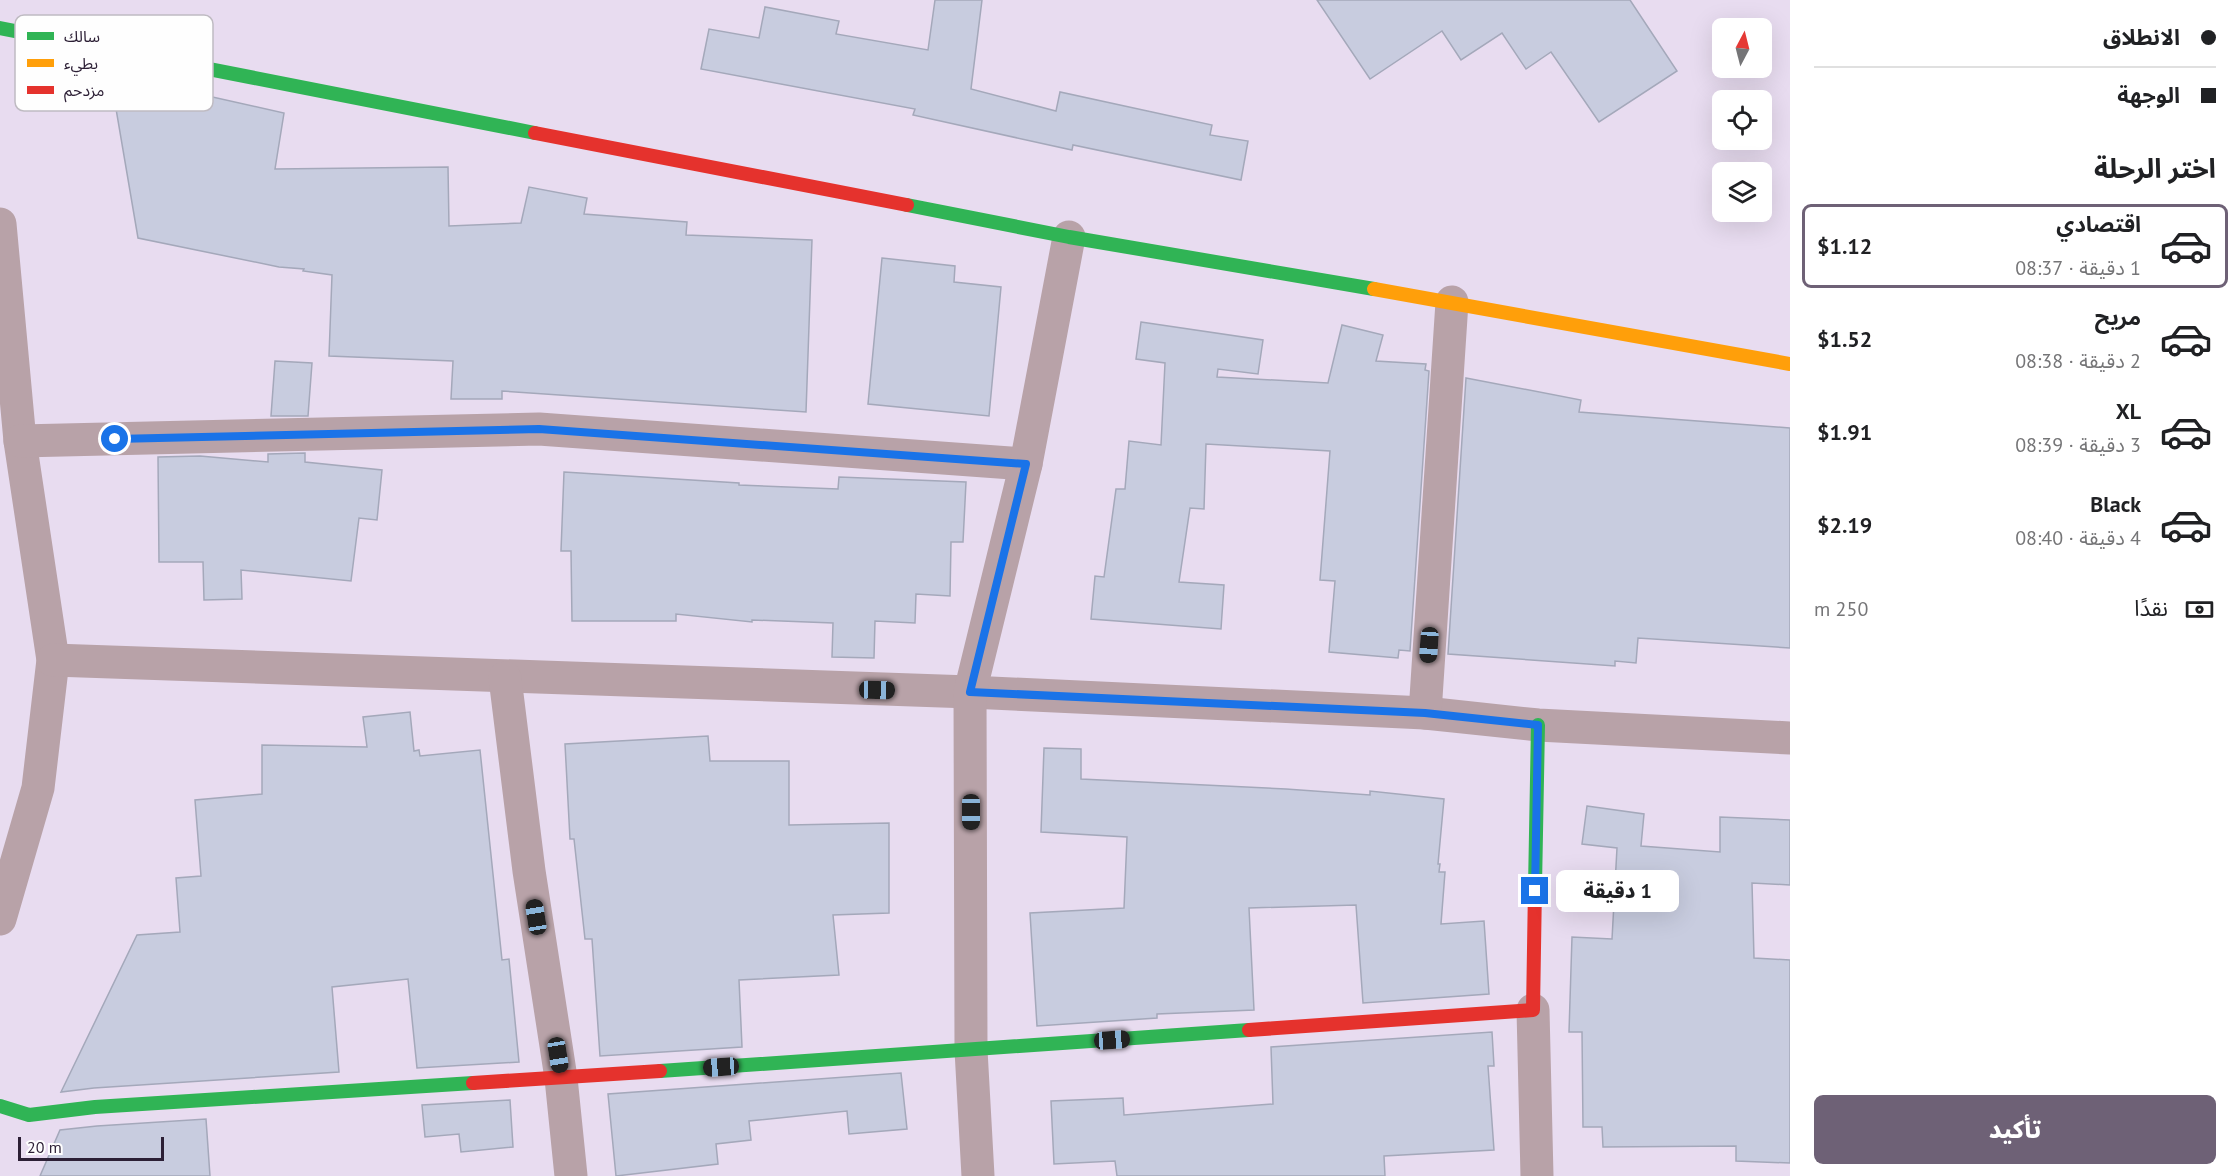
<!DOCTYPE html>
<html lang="ar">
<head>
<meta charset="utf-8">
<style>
  :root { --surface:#fff; --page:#f2f2f2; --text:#202124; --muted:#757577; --line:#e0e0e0; --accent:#6e6176 }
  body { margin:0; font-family:"PT Sans","Noto Sans Arabic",sans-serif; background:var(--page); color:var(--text); direction:rtl; height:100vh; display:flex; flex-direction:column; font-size:22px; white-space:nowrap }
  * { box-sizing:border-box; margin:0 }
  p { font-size:20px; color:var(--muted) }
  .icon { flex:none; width:33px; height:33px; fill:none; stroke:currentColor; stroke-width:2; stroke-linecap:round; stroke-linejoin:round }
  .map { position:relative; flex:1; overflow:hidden; direction:ltr }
  .drawer { display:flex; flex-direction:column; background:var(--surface); width:450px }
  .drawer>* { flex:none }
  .hud { display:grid; align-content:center; height:132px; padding:0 24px; background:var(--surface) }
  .needle { width:39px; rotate:7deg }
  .tools { position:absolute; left:1712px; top:18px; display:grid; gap:12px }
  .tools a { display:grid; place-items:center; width:60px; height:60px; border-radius:9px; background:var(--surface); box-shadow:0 6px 24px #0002; font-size:30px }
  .scale { position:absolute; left:18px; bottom:15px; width:146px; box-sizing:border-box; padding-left:6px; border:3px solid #2c1f35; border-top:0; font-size:16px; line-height:21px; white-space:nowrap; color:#2c1f35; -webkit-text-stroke:4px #fefefe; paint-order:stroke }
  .end { position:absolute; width:27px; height:27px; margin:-14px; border:8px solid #1a73e8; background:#fff; box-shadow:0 0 0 3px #fff }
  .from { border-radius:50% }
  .bubble { position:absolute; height:42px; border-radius:9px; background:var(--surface); box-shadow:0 6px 24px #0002; font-size:20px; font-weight:800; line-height:42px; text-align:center; direction:rtl }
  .car { position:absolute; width:18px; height:36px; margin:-18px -9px; border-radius:8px; box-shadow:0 0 4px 2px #0007; background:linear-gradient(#222 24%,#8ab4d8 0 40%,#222 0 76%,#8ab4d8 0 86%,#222 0) }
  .hud b { display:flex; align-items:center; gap:21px; height:57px; font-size:22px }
  .hud b+b { border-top:2px solid var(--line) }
  .hud i { width:15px; height:15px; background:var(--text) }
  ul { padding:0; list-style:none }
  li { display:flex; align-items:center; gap:18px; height:84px; margin:0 12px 9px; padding:0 12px; border:3px solid transparent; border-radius:9px }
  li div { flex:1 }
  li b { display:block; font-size:22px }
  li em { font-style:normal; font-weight:800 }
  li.on { border-color:var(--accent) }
  li>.icon { width:54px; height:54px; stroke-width:1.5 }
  h2 { padding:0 24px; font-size:27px; line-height:72px }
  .pay { display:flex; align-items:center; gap:15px; height:66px; padding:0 24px; font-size:22px }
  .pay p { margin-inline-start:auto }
  .button { display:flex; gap:12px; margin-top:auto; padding:12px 24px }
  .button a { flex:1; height:69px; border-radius:9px; background:var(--accent); color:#fff; font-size:24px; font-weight:800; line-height:69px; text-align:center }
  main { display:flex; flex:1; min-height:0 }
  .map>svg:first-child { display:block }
  .building { fill:#c8ccdf; stroke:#a4a8ba; stroke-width:1.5 }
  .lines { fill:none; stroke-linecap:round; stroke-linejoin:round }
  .street { stroke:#b8a2a8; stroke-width:33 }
  .fast { stroke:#30b455; stroke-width:14 }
  .slow { stroke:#ff9f0a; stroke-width:14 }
  .jam { stroke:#e5322d; stroke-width:14 }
  .route { stroke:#1a73e8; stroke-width:8 }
  .key { fill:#fefefe; stroke:#bfbbc2; stroke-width:1.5 }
  .key-label { font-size:16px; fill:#2c1f35 }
</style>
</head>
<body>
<main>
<section class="drawer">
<div class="hud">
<b><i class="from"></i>الانطلاق</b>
<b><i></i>الوجهة</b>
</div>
<h2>اختر الرحلة</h2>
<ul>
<li class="on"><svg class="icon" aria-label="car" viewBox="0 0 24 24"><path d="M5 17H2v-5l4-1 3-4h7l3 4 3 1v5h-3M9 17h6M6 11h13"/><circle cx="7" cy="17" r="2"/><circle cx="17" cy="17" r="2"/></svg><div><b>اقتصادي</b><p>1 دقيقة · 08:37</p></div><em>$1.12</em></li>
<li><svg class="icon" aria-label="car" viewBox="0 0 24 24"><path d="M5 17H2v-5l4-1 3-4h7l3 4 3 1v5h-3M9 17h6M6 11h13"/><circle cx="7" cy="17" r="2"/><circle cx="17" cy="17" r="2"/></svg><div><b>مريح</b><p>2 دقيقة · 08:38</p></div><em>$1.52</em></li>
<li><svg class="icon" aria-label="car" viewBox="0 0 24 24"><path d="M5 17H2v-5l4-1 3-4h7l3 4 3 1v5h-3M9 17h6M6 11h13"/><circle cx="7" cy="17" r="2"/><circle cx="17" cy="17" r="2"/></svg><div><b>XL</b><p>3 دقيقة · 08:39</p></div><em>$1.91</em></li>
<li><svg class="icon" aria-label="car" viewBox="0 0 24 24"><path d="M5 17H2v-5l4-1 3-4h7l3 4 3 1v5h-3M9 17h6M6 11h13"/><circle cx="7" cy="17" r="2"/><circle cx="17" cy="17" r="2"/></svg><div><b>Black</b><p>4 دقيقة · 08:40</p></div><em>$2.19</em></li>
</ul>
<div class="pay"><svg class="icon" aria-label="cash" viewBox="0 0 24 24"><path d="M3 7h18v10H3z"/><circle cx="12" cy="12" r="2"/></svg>نقدًا<p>250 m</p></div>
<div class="button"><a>تأكيد</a></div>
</section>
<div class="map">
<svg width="1790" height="1176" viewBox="0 0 1790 1176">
  <rect width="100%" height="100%" fill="#e8dcf0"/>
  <g class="building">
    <path d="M 935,0 L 982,0 L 971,89 L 1056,111 L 1060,92 L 1212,125 L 1210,135 L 1248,141 L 1241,180 L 1073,145 L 1072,150 L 913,115 L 915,109 L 701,69 L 709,29 L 759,38 L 765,7 L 839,21 L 836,34 L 928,50 Z"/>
    <path d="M 1317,0 L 1630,0 L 1677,71 L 1599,122 L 1551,52 L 1526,69 L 1502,33 L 1461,60 L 1442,31 L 1370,79 Z"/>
    <path d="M 150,83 L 284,113 L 275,169 L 448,167 L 449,226 L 521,223 L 529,187 L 587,198 L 584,214 L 687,222 L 686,235 L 812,240 L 806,412 L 502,391 L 502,399 L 451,399 L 453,361 L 329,356 L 332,275 L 303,271 L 304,269 L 279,267 L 138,238 L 115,103 L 145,109 Z"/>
    <path d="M 882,258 L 955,266 L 954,282 L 1001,287 L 989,416 L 868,404 Z"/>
    <path d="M 1141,322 L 1263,340 L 1258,374 L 1218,369 L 1217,377 L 1328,383 L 1342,325 L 1383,335 L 1376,361 L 1426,364 L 1425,370 L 1429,371 L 1410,651 L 1399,650 L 1398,658 L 1329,652 L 1335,581 L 1320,580 L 1330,451 L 1206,444 L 1204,509 L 1190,508 L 1179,582 L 1224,585 L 1221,629 L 1091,619 L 1095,576 L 1104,577 L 1116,489 L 1125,489 L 1129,441 L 1161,445 L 1165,363 L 1136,359 Z"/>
    <path d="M 275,361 L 312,363 L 308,416 L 271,416 Z"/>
    <path d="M 1466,378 L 1581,400 L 1579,412 L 1790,428 L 1790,648 L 1638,638 L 1636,663 L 1615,661 L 1615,666 L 1448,654 Z"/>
    <path d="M 305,453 L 305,462 L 382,470 L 377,520 L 359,518 L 351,581 L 241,570 L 242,599 L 204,600 L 203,562 L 159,562 L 158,457 L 200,456 L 268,462 L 268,454 Z"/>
    <path d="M 564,472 L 739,483 L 739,485 L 838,489 L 839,477 L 966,482 L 963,542 L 951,542 L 950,596 L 916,594 L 915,623 L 875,621 L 874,658 L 832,657 L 833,623 L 752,620 L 752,622 L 676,614 L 676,621 L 572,621 L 571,551 L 561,551 Z"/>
    <path d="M 410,712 L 414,751 L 419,750 L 420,756 L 480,750 L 502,960 L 509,959 L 519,1062 L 417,1068 L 408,979 L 332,987 L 339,1072 L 94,1088 L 61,1092 L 137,935 L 180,932 L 176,878 L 201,876 L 195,800 L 262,794 L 262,745 L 367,747 L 363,717 Z"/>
    <path d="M 708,736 L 710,761 L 789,761 L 789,825 L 889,823 L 889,913 L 833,915 L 839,975 L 739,980 L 742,1047 L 600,1056 L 592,939 L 585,939 L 574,839 L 570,839 L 565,744 Z"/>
    <path d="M 1044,748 L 1081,749 L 1081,779 L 1286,789 L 1370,795 L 1370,791 L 1444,799 L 1438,864 L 1440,864 L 1439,872 L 1445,872 L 1441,924 L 1484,921 L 1489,994 L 1363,1003 L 1356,905 L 1249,908 L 1254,1010 L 1157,1014 L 1157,1018 L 1037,1026 L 1030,913 L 1124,908 L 1127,837 L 1041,832 Z"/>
    <path d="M 1587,806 L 1644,814 L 1641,846 L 1720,852 L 1720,817 L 1790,820 L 1790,885 L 1752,883 L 1754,958 L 1790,960 L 1790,1163 L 1736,1161 L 1736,1146 L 1603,1147 L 1602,1127 L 1583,1127 L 1582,1032 L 1569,1032 L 1572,937 L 1612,939 L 1617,848 L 1582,844 Z"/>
    <path d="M 1492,1032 L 1494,1066 L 1488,1066 L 1494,1150 L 1384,1156 L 1385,1176 L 1117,1176 L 1115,1161 L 1054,1164 L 1051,1101 L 1123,1098 L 1124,1115 L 1273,1104 L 1271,1047 Z"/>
    <path d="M 901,1073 L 907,1129 L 849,1134 L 847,1111 L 749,1121 L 751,1140 L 716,1144 L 718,1164 L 616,1176 L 608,1094 Z"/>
    <path d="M 510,1100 L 513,1147 L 461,1152 L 459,1134 L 425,1137 L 422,1105 Z"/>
    <path d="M 206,1119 L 210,1176 L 40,1176 L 60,1130 L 97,1126 Z"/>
  </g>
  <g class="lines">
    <g class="street">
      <path d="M 0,224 L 20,441 L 53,660 L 38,788 L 0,919"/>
      <path d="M 20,441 L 539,429 L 1026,464"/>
      <path d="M 53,660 L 970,692 L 1425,713 L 1538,725 L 1790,738"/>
      <path d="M 505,678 L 529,871 L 561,1078 L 571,1176"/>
      <path d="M 1425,713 L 1452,302"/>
      <path d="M 1533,1010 L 1537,1176"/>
      <path d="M 978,1176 L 971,1050 L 970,692 L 1026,464 L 1069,237"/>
    </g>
    <g class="fast">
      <path d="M 0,28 L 535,133"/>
      <path d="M 907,205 L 1069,237 L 1374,289"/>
      <path d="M 1535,887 L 1538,725"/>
      <path d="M 660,1071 L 1249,1030"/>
      <path d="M 0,1106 L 29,1115 L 95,1107 L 473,1083"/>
    </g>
    <path class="slow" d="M 1374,289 L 1790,364"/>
    <g class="jam">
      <path d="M 535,133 L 907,205"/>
      <path d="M 1249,1030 L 1533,1010 L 1535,887"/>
      <path d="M 473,1083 L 660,1071"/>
    </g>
  </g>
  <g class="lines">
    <path class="route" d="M 115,439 L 539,429 L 1026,464 L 970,692 L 1425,713 L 1538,725 L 1535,891"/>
  </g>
  <rect x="15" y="15" width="198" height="96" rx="9" class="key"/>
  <rect x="27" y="32" width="27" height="8" fill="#30b455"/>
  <rect x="27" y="59" width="27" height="8" fill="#ff9f0a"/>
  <rect x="27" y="86" width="27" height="8" fill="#e5322d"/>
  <g class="key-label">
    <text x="64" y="42">سالك</text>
    <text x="64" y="69">بطيء</text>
    <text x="64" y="96">مزدحم</text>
  </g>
</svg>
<div class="tools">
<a><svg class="needle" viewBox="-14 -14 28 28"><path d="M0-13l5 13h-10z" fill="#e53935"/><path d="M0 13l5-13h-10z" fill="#757577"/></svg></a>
<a><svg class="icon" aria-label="locate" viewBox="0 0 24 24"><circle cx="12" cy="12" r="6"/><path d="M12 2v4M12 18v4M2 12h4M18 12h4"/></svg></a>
<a><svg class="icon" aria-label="layers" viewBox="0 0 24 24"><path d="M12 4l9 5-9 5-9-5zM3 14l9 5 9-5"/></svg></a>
</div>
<div class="scale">20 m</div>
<i class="end from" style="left:115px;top:439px"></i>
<i class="end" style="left:1535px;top:891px"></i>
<div class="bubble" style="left:1556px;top:870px;width:123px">1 دقيقة</div>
<i class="car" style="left:1429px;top:645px;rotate:184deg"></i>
<i class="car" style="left:877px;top:690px;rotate:91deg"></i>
<i class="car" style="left:971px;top:812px;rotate:180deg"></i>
<i class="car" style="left:536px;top:917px;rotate:351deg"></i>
<i class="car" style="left:1112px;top:1040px;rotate:86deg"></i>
<i class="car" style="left:558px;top:1055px;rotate:171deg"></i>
<i class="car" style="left:721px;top:1067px;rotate:266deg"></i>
</div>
</main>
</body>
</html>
